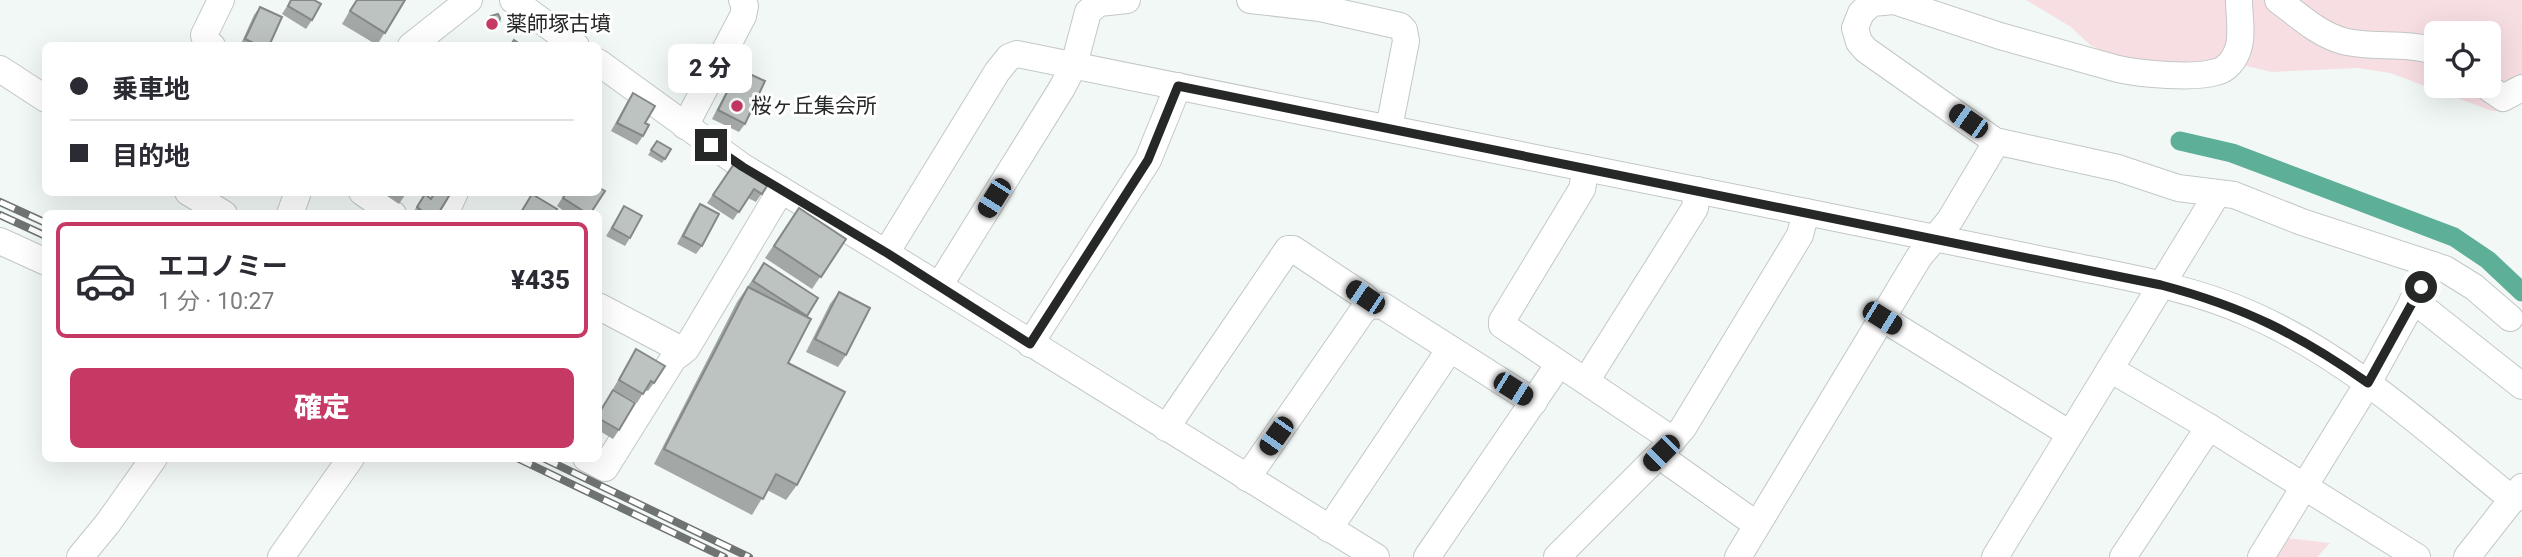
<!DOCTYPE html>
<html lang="ja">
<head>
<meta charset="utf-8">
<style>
  :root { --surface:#fff; --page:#f2f2f3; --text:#2b2b33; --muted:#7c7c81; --line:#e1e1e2; --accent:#c73965 }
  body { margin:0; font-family:Roboto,"Noto Sans JP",sans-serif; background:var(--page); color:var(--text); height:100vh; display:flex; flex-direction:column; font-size:26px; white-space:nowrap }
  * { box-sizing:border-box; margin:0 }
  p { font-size:23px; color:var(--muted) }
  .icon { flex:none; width:38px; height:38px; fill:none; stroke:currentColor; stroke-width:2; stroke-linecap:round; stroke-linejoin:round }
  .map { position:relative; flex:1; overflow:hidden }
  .panel { position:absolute; left:42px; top:210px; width:560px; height:252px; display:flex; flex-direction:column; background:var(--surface); border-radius:10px; box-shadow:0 7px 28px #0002 }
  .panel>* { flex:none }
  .guide { position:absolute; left:42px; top:42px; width:560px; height:154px; border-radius:10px; box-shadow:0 7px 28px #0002; display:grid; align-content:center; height:154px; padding:0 28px; background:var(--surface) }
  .tools { position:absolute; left:2424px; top:21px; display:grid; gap:14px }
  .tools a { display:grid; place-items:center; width:77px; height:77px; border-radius:10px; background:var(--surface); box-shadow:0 7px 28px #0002; font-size:35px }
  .end { position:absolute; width:32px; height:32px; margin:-16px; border:9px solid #262827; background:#fff; box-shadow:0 0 0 4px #fff }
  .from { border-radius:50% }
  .bubble { position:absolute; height:49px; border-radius:10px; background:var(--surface); box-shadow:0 7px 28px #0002; font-size:23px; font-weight:800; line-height:49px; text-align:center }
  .car { position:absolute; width:21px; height:42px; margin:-21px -10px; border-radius:9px; box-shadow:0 0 5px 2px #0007; background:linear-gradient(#222 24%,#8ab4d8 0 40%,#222 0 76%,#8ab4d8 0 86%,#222 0) }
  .guide b { display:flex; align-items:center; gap:24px; height:66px; font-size:26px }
  .guide b+b { border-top:2px solid var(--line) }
  .guide i { width:18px; height:18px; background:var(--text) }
  ul { padding:12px 0 0; list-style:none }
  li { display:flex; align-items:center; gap:21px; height:116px; margin:0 14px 10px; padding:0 14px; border:4px solid transparent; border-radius:10px }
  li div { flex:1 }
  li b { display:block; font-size:26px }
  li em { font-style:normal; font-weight:800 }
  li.on { border-color:var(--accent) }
  li>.icon { width:63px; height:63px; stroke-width:1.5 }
  .button { display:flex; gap:14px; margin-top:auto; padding:14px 28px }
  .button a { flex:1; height:80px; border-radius:10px; background:var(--accent); color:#fff; font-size:28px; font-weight:800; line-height:80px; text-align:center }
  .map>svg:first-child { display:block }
  .green { fill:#f7dee2; fill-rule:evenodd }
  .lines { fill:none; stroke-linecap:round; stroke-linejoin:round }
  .canal { stroke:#5daf97; stroke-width:19 }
  .minor-casing { stroke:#c2c8c6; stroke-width:28 }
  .minor { stroke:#fff; stroke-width:26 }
  .rail-casing { stroke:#6f7371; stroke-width:8 }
  .rail { stroke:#fff; stroke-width:5; stroke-dasharray:16; stroke-linecap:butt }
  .wall { fill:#a3a8a6 }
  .shaded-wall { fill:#848887 }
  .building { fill:#bdc3c1; stroke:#848887; stroke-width:2 }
  .route { stroke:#262827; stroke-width:9 }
  .poi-dot { fill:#c73965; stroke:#fff; stroke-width:2.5 }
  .labels { text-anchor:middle; stroke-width:6; stroke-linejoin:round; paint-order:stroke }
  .poi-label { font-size:21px; fill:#262827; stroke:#fff; text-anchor:start }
</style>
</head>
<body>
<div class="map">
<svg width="2522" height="557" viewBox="0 0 2522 557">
  <rect width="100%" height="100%" fill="#f2f8f6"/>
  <g class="green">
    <path d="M 2026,0 L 2522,0 L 2522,103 L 2501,111 L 2492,111 L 2390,73 L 2358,68 L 2272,72 L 2242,65 L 2158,65 L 2116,58 L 2090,45 L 2071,27 ZM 2436,33 L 2488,33 L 2488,86 L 2436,86 Z"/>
    <path d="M 2287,538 L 2330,543 L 2317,557 L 2275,557 Z"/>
  </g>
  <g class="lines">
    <path class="canal" d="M 2180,141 L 2232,153 L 2454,237 L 2488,260 L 2522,292"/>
    <g class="minor-casing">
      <g id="minor">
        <path d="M 513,0 L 576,46"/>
        <path d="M 1250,0 L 1320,8 L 1400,26 L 1404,30 L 1406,41 L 1389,128"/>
        <path d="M 2239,0 C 2239,15 2243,35 2238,49 C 2235,59 2227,70 2216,72 C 2194,79 2141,74 2118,69 L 2000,36 L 1894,1 L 1872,3 L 1861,13 L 1855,28 L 1859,42 L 1866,50 L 1995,141 L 2118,168 L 2178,188 L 2234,195 L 2302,222 L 2445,269 L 2474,287 L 2510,318"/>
        <path d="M 2278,0 C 2298,15 2318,34 2343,41 C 2373,49 2406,41 2436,52"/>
        <path d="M 212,46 L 206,42 L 204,35 L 221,0"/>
        <path d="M 411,46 L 469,0"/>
        <path d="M 598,62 L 743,167 L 886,253 L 1376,557"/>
        <path d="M 0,69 L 46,99"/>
        <path d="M 2486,86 L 2503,98 L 2522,88"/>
        <path d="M 685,126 L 743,16 L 745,6 L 742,0"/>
        <path d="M 1586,168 L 1582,189 L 1502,321 L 1502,325 L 1673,440"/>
        <path d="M 188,192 L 224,214"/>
        <path d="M 362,192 L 393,214"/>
        <path d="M 290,214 L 298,192"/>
        <path d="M 445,214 L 455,192"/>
        <path d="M 0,241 L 46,262"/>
        <path d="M 886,253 L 997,72 L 1009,57 L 1017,54 C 1280,107 1542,160 1806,212 C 1891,229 1977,246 2063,264 C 2125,277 2189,287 2248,313 C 2348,356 2429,432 2513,500"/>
        <path d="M 939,286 L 1062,88 L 1074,65 L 1088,12 L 1099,3 L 1127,0"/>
        <path d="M 2412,302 L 2421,306 L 2522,386"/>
        <path d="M 598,306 L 676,347 L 681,353"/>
        <path d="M 1882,318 L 2070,434"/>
        <path d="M 1030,344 L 1148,160 L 1178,86"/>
        <path d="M 2110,369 L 2209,427 L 2417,557"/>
        <path d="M 1586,381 L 1695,208 L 1697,190"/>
        <path d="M 1166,428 L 1288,249 L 1293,249 L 1365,297 L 1370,305"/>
        <path d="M 1661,453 L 1671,464 L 1757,525"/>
        <path d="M 586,458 L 605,468 L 673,359 L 686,349 L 781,190"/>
        <path d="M 1247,478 L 1362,312 L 1370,305 L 1383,306 L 1534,402"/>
        <path d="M 1329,529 L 1450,349"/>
        <path d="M 80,557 L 108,523 L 154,458"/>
        <path d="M 281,557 L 351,458"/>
        <path d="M 1427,557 L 1559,364"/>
        <path d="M 1557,557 L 1661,453 L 1683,428 L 1800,235 L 1806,212"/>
        <path d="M 1738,557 L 1919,257 L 1950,220 L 1994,146 L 1995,141"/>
        <path d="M 1995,557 L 2214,199 L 2214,193"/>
        <path d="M 2123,557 L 2209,427"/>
        <path d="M 2261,557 L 2368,383 L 2433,265"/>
        <path d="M 2467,557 L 2522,487"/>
      </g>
    </g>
    <use href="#minor" class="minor"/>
    <g class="rail-casing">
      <g id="rail">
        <path d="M 0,202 L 46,223"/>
        <path d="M 0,215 L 46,236"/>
        <path d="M 517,458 L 724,557"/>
        <path d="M 543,458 L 749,557"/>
      </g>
    </g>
    <use href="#rail" class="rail"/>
  </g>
  <g class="wall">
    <path d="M 291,0 L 314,0 L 312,20 L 306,29 L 282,14 Z"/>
    <path d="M 356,0 L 405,0 L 377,45 L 342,24 Z"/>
    <path d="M 260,7 L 269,46 L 240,46 L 254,15 Z"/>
    <path d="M 491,16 L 499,23 L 496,27 L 489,28 L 488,20 Z"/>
    <path d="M 739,69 L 745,124 L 739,132 L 712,119 L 733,78 Z"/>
    <path d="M 633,93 L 645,123 L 643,136 L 637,145 L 611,131 L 627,102 Z"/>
    <path d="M 657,141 L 671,149 L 662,163 L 648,155 Z"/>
    <path d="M 734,164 L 767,186 L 756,202 L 748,198 L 733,220 L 707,203 Z"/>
    <path d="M 385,192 L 407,192 L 399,204 L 384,194 Z"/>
    <path d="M 566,192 L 598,192 L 590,214 L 568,214 L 557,206 Z"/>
    <path d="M 425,194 L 438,214 L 412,214 Z"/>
    <path d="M 700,204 L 702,246 L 696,254 L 677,244 L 694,212 Z"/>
    <path d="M 624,206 L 630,238 L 625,246 L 606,236 Z"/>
    <path d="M 799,208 L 846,239 L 812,289 L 765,258 Z"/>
    <path d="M 764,263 L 818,298 L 806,317 L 788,363 L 797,485 L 786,500 L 767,490 L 752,515 L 654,464 L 737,302 Z"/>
    <path d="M 839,292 L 846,355 L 838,367 L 806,352 L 830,304 Z"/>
    <path d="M 636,349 L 654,383 L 648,391 L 645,390 L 637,403 L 613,389 Z"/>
    <path d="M 613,390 L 619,430 L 613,439 L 598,430 L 598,413 Z"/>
  </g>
  <path class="shaded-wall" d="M 499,23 L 496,27 L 489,28 L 492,24 Z"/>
  <g class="building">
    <path d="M 291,0 L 314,0 L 321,4 L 312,20 L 288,6 Z"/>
    <path d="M 357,0 L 405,0 L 385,33 L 350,11 Z"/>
    <path d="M 260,7 L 282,17 L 269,46 L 260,46 L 245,39 Z"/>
    <path d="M 498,14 L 500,18 L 499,23 L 492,24 L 491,16 Z"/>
    <path d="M 514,40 L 523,46 L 510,46 Z"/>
    <path d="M 739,69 L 765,81 L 745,124 L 718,110 Z"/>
    <path d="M 633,93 L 655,106 L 645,123 L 649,125 L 643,136 L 617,123 Z"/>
    <path d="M 657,141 L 671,149 L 665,159 L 651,150 Z"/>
    <path d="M 734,164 L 767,186 L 762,194 L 754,189 L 739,212 L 713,195 Z"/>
    <path d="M 598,187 L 605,191 L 590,214 L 588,214 L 563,198 L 567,192 L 598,192 Z"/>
    <path d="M 435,192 L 444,192 L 449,196 L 438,214 L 426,214 L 417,207 L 425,194 L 431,199 Z"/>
    <path d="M 532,194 L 557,209 L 554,214 L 520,214 Z"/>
    <path d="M 700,204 L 719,214 L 702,246 L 683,236 Z"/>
    <path d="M 624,206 L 642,216 L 630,238 L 612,228 Z"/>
    <path d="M 799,208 L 846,239 L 821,277 L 774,246 Z"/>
    <path d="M 764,263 L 818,298 L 807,316 L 753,281 Z"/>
    <path d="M 748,287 L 811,319 L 788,363 L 845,392 L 797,485 L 776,474 L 763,499 L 664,449 Z"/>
    <path d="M 839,292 L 870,308 L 846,355 L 815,339 Z"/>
    <path d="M 636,349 L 665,366 L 654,383 L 651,381 L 643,394 L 619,380 Z"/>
    <path d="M 613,390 L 635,403 L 619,430 L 598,418 L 598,415 Z"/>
  </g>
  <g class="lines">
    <path class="route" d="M 711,145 L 743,167 L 887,253 L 1030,344 L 1148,160 L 1178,86 L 2161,285 C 2244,307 2298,334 2368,383 L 2421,287"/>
  </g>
  <g class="poi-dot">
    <circle cx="492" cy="24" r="7"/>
    <circle cx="737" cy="106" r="7"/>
  </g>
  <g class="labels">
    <g class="poi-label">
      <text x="506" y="31">薬師塚古墳</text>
      <text x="751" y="113">桜ヶ丘集会所</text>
    </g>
  </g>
</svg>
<div class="tools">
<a><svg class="icon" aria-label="locate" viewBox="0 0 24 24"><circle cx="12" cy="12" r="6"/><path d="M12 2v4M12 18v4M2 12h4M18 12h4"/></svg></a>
</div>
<i class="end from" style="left:2421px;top:287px"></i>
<i class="end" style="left:711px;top:145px"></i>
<div class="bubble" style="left:668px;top:44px;width:84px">2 分</div>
<i class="car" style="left:1968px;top:121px;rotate:305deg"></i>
<i class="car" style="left:994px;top:198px;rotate:212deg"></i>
<i class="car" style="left:1365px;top:297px;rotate:304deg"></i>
<i class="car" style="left:1882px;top:318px;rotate:122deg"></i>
<i class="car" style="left:1513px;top:389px;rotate:122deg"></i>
<i class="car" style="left:1276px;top:436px;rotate:215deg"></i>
<i class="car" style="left:1661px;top:453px;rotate:225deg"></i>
<div class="guide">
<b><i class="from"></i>乗車地</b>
<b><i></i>目的地</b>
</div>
<section class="panel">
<ul>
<li class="on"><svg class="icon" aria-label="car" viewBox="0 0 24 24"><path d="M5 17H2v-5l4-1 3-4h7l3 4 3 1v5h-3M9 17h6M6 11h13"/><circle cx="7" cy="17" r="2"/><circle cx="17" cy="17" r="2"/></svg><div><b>エコノミー</b><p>1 分 · 10:27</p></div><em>¥435</em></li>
</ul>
<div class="button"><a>確定</a></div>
</section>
</div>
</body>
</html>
